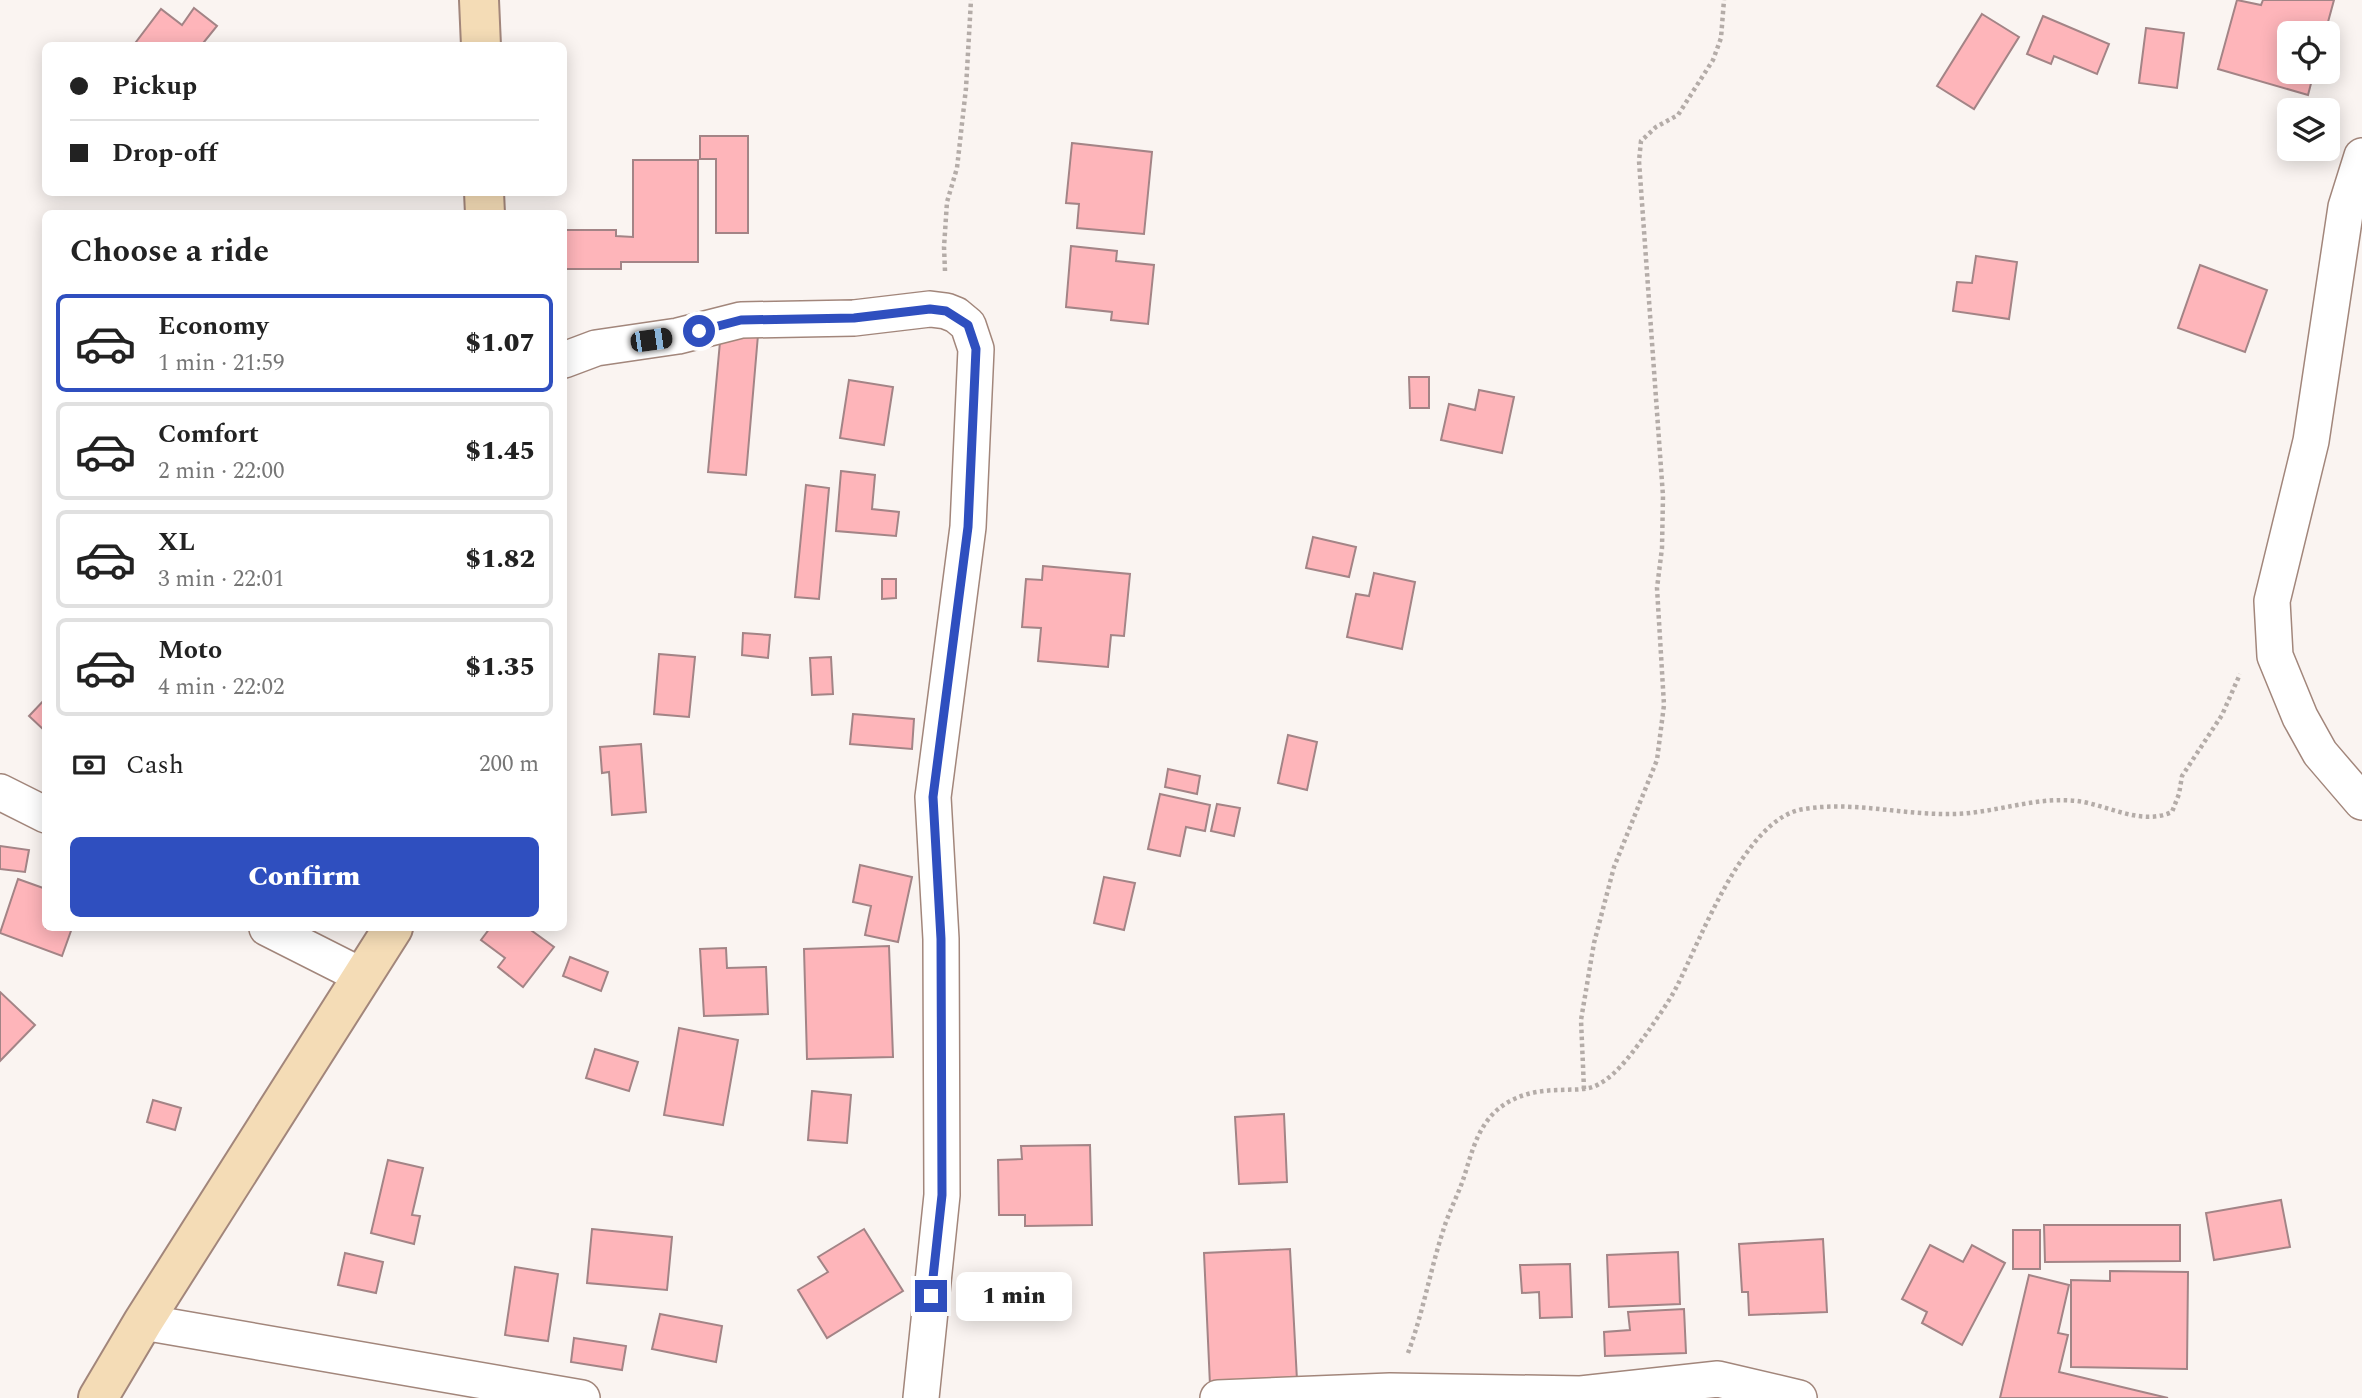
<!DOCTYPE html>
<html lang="en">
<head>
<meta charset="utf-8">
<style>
  :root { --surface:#fff; --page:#f2f2f2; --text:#222; --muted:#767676; --line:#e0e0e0; --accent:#2f4fbf }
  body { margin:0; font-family:Spectral,serif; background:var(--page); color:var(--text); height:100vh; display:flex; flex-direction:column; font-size:26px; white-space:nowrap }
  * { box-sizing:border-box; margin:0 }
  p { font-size:23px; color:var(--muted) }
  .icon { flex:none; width:38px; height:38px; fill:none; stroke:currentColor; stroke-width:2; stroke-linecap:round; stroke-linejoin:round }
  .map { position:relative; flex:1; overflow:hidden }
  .drawer { position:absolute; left:42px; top:210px; width:525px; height:721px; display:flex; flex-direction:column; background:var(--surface); border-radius:10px; box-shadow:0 4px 18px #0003 }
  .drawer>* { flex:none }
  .banner { position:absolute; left:42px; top:42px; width:525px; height:154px; border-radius:10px; box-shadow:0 4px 18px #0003; display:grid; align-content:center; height:154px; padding:0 28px; background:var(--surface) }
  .fabs { position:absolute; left:2277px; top:21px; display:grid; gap:14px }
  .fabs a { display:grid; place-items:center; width:63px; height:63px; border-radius:10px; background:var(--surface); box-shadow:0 4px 18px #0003; font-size:35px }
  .end { position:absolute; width:32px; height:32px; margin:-16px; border:9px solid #2f4fbf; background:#fff; box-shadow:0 0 0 4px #fff }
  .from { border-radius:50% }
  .bubble { position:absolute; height:49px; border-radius:10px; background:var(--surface); box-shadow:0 4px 18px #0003; font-size:23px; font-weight:800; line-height:49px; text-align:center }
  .car { position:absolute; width:21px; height:42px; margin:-21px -10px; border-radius:9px; box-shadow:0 0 5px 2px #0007; background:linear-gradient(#222 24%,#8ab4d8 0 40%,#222 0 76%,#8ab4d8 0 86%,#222 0) }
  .banner b { display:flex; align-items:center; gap:24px; height:66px; font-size:26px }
  .banner b+b { border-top:2px solid var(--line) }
  .banner i { width:18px; height:18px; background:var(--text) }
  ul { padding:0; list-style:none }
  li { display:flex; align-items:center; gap:21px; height:98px; margin:0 14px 10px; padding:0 14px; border:4px solid var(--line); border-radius:10px }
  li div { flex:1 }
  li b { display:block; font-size:26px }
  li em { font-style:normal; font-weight:800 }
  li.current { border-color:var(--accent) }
  li>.icon { width:63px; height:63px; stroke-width:1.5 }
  h2 { padding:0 28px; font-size:32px; line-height:84px }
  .pay { display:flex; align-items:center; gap:18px; height:77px; padding:0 28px; font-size:26px }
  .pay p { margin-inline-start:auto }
  .cta { display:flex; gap:14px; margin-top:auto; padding:14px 28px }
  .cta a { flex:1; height:80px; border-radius:10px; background:var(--accent); color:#fff; font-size:28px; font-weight:800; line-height:80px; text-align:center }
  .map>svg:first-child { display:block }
  .building { fill:#feb5ba; stroke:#a38486; stroke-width:2 }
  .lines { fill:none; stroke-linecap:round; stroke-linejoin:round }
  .minor-casing { stroke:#a2867b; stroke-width:38 }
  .secondary-casing { stroke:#a2867b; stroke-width:42 }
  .path { stroke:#b4aca8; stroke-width:4.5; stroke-dasharray:3.5 3.5; stroke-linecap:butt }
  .minor { stroke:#fff; stroke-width:35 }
  .secondary { stroke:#f4dcb6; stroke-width:38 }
  .route { stroke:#2f4fbf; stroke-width:9 }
</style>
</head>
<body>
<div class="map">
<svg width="2362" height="1398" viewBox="0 0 2362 1398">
  <rect width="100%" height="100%" fill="#faf4f1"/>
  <g class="building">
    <path d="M 2237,0 L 2261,5 L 2263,0 L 2334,0 L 2325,33 L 2289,33 L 2289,72 L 2314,72 L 2308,95 L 2218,69 Z"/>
    <path d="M 194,8 L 217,26 L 204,42 L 208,46 L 133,46 L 161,9 L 182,25 Z"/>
    <path d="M 1982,14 L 2019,37 L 1974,109 L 1937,86 Z"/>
    <path d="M 2043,16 L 2109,44 L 2097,74 L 2054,56 L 2051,64 L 2027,54 Z"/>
    <path d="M 2146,28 L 2184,33 L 2177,88 L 2139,83 Z"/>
    <path d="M 700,136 L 748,136 L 748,233 L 716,233 L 716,159 L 700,159 Z"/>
    <path d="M 1072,143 L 1152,152 L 1144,234 L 1077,228 L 1079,204 L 1066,203 Z"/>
    <path d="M 633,160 L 698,160 L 698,262 L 621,262 L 621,269 L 564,269 L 564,230 L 616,230 L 616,236 L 633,237 Z"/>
    <path d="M 1071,246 L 1117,251 L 1116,261 L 1154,265 L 1148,324 L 1111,320 L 1112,312 L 1066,307 Z"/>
    <path d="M 1976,256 L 2017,262 L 2009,319 L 1953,311 L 1957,282 L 1972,283 Z"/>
    <path d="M 2200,265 L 2267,290 L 2245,352 L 2178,328 Z"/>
    <path d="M 721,331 L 758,335 L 746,475 L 708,472 Z"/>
    <path d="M 1409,377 L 1429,377 L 1429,408 L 1410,408 Z"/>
    <path d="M 849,380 L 893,387 L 884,445 L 840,438 Z"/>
    <path d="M 1479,390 L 1514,397 L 1502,453 L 1441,440 L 1449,404 L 1475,410 Z"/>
    <path d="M 841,471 L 875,475 L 872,509 L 899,512 L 896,536 L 836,531 Z"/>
    <path d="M 806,485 L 829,488 L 819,599 L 795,597 Z"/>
    <path d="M 1313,537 L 1356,547 L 1349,577 L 1306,568 Z"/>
    <path d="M 1043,566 L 1130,574 L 1124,636 L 1111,635 L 1108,667 L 1038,661 L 1041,628 L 1022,627 L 1026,579 L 1042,580 Z"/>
    <path d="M 1374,573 L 1415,582 L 1402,649 L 1347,637 L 1356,594 L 1369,596 Z"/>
    <path d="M 882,579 L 896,579 L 896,598 L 882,599 Z"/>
    <path d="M 743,633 L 770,635 L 768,658 L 742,655 Z"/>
    <path d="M 659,654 L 695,657 L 689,717 L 654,714 Z"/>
    <path d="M 831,657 L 833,694 L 812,695 L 810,658 Z"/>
    <path d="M 46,698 L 46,732 L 29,716 Z"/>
    <path d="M 853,714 L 914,719 L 912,749 L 850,744 Z"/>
    <path d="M 1288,735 L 1317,742 L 1307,790 L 1278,783 Z"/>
    <path d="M 641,744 L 646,812 L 612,815 L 609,772 L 602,773 L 600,747 Z"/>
    <path d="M 1168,769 L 1200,776 L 1197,794 L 1165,787 Z"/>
    <path d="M 1160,794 L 1210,805 L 1205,831 L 1186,827 L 1180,856 L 1148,849 Z"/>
    <path d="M 1217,804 L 1240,808 L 1234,836 L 1211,831 Z"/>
    <path d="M 0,846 L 29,850 L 25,872 L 0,869 Z"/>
    <path d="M 860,865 L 912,877 L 898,942 L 865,935 L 871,906 L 853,902 Z"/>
    <path d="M 1104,877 L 1135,883 L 1124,930 L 1094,923 Z"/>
    <path d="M 18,879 L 46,889 L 46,928 L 72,928 L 62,956 L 0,933 Z"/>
    <path d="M 490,928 L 528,928 L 554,947 L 523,987 L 498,967 L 505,958 L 481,940 Z"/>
    <path d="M 889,946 L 893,1057 L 807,1059 L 804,949 Z"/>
    <path d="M 726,948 L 727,968 L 766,967 L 768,1014 L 704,1016 L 700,949 Z"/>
    <path d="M 570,957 L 608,972 L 601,991 L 563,976 Z"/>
    <path d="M 0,992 L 35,1025 L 0,1061 Z"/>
    <path d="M 679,1028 L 738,1040 L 723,1125 L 664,1115 Z"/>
    <path d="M 595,1049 L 638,1062 L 629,1091 L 586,1078 Z"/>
    <path d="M 812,1091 L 851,1095 L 847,1143 L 808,1140 Z"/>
    <path d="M 153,1100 L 181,1108 L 175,1130 L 147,1122 Z"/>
    <path d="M 1284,1114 L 1287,1182 L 1239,1184 L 1235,1117 Z"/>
    <path d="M 1090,1145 L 1092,1225 L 1025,1226 L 1025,1215 L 999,1215 L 998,1160 L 1022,1159 L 1021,1146 Z"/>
    <path d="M 388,1160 L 423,1168 L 412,1215 L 420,1216 L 414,1244 L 371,1233 Z"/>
    <path d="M 2281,1200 L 2290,1247 L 2214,1260 L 2206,1213 Z"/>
    <path d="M 2044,1225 L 2180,1225 L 2180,1261 L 2045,1262 Z"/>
    <path d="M 592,1229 L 672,1237 L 667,1290 L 587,1283 Z"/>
    <path d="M 864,1229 L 903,1291 L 827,1338 L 798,1290 L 828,1272 L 818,1257 Z"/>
    <rect x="2013" y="1230" width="27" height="39"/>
    <path d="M 1823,1239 L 1827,1312 L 1749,1315 L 1748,1292 L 1742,1292 L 1739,1244 Z"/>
    <path d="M 1930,1245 L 1963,1262 L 1972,1245 L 2005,1263 L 1962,1345 L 1922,1323 L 1927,1312 L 1902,1299 Z"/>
    <path d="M 1290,1249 L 1297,1380 L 1210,1385 L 1204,1253 Z"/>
    <path d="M 1678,1252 L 1680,1304 L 1609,1307 L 1607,1255 Z"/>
    <path d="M 345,1253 L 383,1262 L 376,1293 L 338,1285 Z"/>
    <path d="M 1570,1264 L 1572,1317 L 1540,1318 L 1539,1292 L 1522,1293 L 1520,1265 Z"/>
    <path d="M 515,1267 L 558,1274 L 548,1341 L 505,1335 Z"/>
    <path d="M 2110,1271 L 2188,1272 L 2187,1369 L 2071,1367 L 2071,1280 L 2110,1281 Z"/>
    <path d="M 2029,1275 L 2069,1285 L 2058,1333 L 2068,1335 L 2059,1372 L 2168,1398 L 2000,1398 Z"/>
    <path d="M 1684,1309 L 1686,1353 L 1605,1356 L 1604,1332 L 1630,1330 L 1628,1312 Z"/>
    <path d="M 660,1314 L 722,1326 L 716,1362 L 652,1349 Z"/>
    <path d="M 574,1338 L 626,1346 L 622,1370 L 571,1362 Z"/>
  </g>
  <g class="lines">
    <g class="minor-casing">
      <g id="minor">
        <path d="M 2362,156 L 2346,207 L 2311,441 L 2272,601 L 2275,656 L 2300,717 L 2320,753 L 2362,802"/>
        <path d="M 564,360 L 596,348 L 678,336 L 741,320 L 854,318 L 930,309 L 946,311 L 956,315 L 968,325 L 976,349 L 968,527 L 933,797 L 941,939 L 942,1195 L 921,1398"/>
        <path d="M 0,792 L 46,815"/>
        <path d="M 267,928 L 362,976"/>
        <path d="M 143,1322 L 582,1398"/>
        <path d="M 1218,1398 L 1390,1391 L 1581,1394 L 1718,1379 L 1799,1398"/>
      </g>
    </g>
    <g class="secondary-casing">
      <g id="secondary">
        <path d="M 479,0 L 481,46"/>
        <path d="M 484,192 L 485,214"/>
        <path d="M 98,1398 L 143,1322 L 393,928"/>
      </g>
    </g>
    <g class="path">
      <path d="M 945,271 L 944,247 L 947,202 L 957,168 L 966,88 L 971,0"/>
      <path d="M 1584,1089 L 1581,1020 L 1594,943 L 1614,867 L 1657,760 L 1664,705 L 1657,588 L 1662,548 L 1663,496 L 1639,161 L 1641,141 L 1656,127 L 1678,115 L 1713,60 L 1721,38 L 1724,0"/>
      <path d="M 1408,1353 C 1423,1313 1430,1271 1443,1231 C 1448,1214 1457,1197 1463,1180 C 1469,1162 1474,1140 1485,1124 C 1502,1098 1531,1090 1561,1090 C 1574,1089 1587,1091 1599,1084 C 1618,1074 1634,1050 1647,1033 C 1657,1018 1669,1002 1677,986 C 1701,939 1745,817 1804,809 C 1853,801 1902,815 1951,814 C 1993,814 2035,796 2077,801 C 2108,805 2141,826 2172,812 L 2179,794 L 2182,776 L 2222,715 L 2240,674"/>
    </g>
    <use href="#minor" class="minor"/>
    <use href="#secondary" class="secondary"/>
  </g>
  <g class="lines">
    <path class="route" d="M 699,331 L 741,320 L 854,318 L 930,309 L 946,311 L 968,325 L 976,349 L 968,527 L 933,797 L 941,939 L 942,1195 L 931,1296"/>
  </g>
</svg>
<div class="fabs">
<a><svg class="icon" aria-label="locate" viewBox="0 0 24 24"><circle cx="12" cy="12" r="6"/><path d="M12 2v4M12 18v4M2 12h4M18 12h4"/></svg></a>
<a><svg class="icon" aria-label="layers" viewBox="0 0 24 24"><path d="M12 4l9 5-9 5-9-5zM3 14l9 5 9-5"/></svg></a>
</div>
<i class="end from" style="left:699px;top:331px"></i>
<i class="end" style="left:931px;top:1296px"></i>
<div class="bubble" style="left:956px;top:1272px;width:116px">1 min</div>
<i class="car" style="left:651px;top:340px;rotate:82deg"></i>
<div class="banner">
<b><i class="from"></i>Pickup</b>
<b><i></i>Drop-off</b>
</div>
<section class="drawer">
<h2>Choose a ride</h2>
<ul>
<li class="current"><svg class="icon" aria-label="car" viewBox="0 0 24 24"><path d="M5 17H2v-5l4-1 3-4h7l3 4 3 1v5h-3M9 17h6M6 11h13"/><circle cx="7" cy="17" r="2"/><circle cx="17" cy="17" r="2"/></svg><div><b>Economy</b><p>1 min · 21:59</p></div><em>$1.07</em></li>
<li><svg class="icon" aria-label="car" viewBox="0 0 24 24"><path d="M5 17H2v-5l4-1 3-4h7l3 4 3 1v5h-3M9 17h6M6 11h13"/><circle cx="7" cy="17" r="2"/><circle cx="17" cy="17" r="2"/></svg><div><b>Comfort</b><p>2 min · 22:00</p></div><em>$1.45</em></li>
<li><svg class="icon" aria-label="car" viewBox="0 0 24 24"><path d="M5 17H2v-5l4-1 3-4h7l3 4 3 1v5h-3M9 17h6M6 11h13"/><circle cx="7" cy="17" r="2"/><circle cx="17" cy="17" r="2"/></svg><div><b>XL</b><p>3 min · 22:01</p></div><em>$1.82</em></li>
<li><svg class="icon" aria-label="car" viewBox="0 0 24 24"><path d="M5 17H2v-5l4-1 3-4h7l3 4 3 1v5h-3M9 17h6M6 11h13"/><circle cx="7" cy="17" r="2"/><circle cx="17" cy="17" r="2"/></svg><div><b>Moto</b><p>4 min · 22:02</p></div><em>$1.35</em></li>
</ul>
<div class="pay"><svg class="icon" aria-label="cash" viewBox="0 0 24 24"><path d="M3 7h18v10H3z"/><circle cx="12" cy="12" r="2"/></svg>Cash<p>200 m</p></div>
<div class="cta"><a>Confirm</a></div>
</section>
</div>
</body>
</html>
